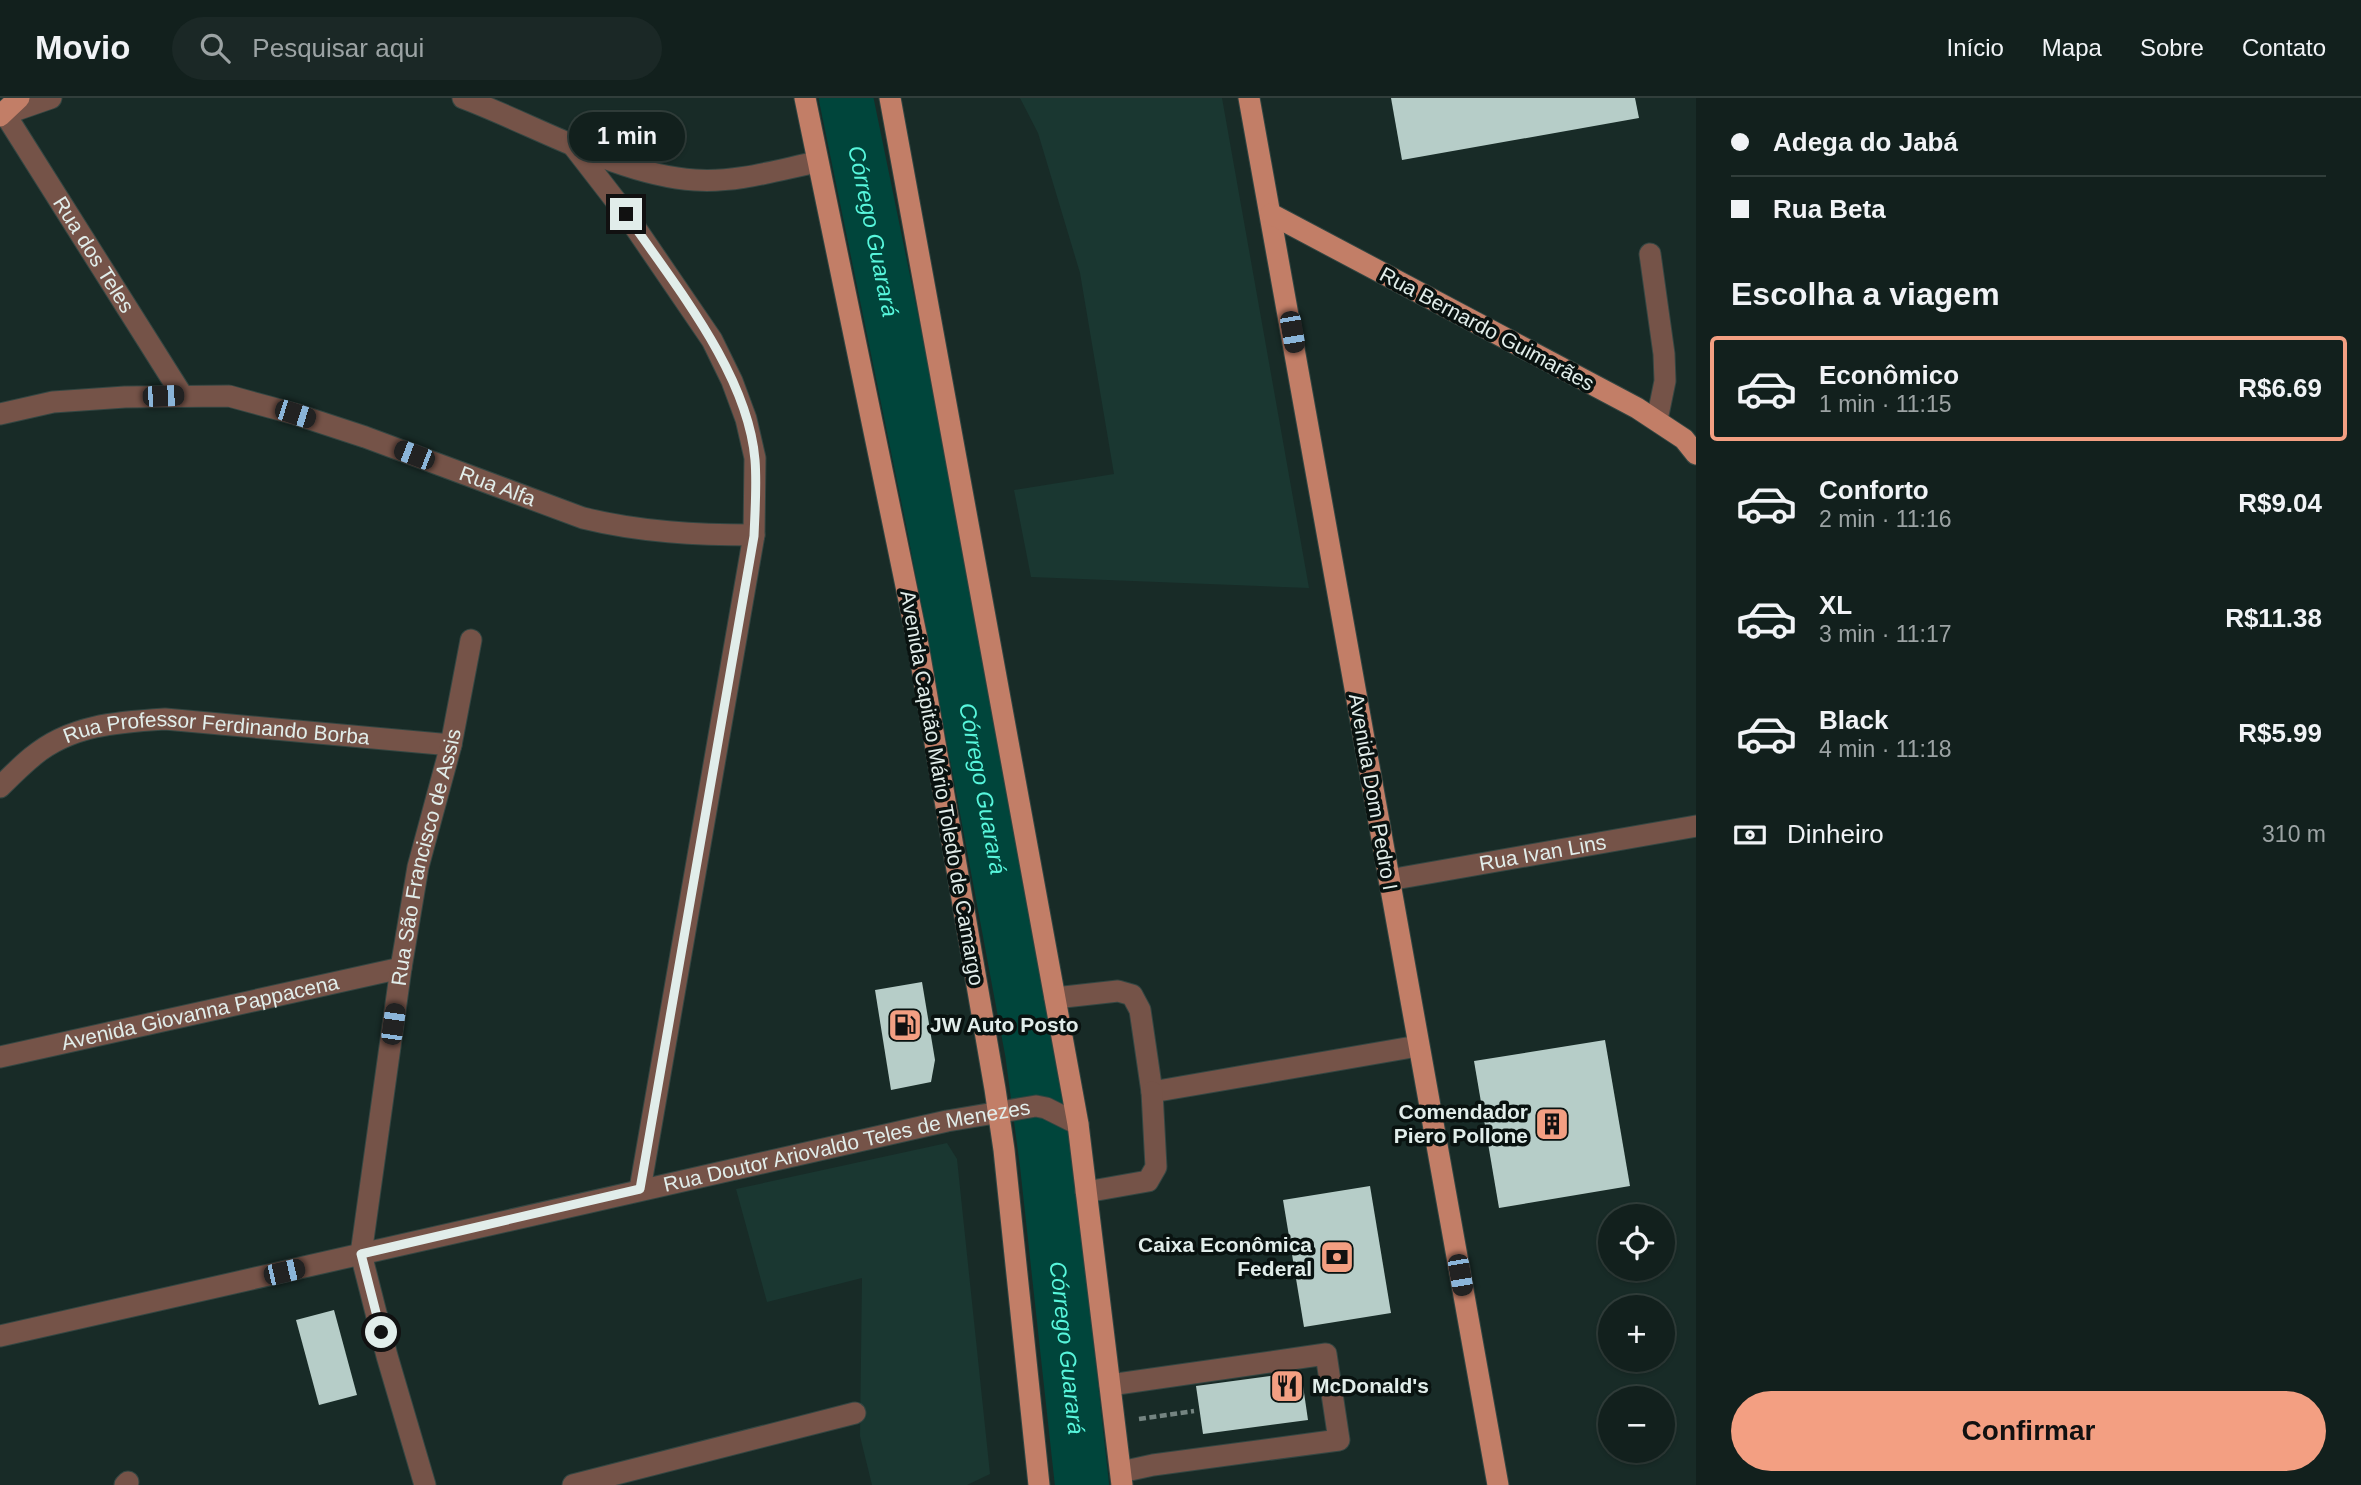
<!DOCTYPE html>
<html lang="pt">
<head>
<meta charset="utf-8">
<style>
  :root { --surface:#12201d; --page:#1b2826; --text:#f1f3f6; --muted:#9ca3a4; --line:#313e3b; --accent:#f39f82 }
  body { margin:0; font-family:Arial,sans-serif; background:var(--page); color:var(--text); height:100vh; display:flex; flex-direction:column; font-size:26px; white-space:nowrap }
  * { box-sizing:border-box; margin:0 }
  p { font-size:23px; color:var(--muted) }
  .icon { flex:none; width:38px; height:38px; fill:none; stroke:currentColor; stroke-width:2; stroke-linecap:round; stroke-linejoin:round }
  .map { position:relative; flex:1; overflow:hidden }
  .side { display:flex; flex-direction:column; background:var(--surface); width:665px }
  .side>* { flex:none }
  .guide { display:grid; align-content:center; height:154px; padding:0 35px; background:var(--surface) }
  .tools { position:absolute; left:1598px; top:1106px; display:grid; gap:14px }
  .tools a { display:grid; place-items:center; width:77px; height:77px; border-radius:50%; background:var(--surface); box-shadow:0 2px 5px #0004,0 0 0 2px var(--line); font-size:35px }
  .end { position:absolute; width:32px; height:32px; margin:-16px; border:9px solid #e1edea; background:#111; box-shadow:0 0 0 4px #111 }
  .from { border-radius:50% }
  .bubble { position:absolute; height:49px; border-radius:24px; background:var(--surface); box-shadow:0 2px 5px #0004,0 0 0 2px var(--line); font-size:23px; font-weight:700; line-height:49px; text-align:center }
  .car { position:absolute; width:21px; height:42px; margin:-21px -10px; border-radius:9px; box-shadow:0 0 5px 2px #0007; background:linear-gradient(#222 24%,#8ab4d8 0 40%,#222 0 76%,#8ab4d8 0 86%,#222 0) }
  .guide b { display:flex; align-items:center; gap:24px; height:66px; font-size:26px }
  .guide b+b { border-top:2px solid var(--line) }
  .guide i { width:18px; height:18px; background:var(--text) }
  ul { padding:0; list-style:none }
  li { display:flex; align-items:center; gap:21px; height:105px; margin:0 14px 10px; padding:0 21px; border:4px solid transparent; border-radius:7px }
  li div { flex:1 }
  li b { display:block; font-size:26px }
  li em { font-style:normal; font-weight:700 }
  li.current { border-color:var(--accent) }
  li>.icon { width:63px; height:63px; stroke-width:1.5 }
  h2 { padding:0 35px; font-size:32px; line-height:84px }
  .pay { display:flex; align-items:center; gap:18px; height:77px; padding:0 35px; font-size:26px }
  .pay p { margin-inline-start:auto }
  .button { display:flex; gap:14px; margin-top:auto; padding:14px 35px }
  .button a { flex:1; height:80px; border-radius:42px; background:var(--accent); color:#111; font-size:28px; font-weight:700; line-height:80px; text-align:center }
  header { display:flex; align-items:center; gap:42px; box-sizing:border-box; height:98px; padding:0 35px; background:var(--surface); border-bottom:2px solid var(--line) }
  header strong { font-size:33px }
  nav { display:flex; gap:38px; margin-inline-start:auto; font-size:24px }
  .search { width:490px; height:63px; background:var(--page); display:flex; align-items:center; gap:18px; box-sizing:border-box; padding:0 24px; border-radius:38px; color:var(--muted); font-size:26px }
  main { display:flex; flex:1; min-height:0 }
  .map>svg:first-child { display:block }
  .built { fill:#1a3731 }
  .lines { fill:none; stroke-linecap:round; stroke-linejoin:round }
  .river { stroke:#00453b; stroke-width:54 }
  .building { fill:#b6cdc8 }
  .minor-casing { stroke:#344642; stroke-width:23 }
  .major-casing { stroke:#344642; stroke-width:23 }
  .path { stroke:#748481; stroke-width:4.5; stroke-dasharray:7 3.5; stroke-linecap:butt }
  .minor { stroke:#755348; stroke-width:21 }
  .major { stroke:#c27e67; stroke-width:21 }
  .route { stroke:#e1edea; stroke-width:9 }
  .labels { text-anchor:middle; stroke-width:7; stroke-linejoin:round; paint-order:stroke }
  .street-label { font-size:21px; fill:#e1edea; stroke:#091210 }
  .poi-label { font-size:21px; font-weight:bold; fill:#e1edea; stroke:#091210; text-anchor:start }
  .water-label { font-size:23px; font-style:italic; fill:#57f6dc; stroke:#091210 }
</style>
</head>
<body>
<header>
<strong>Movio</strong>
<div class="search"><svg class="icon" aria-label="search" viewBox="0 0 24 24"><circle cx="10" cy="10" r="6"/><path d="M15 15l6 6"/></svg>Pesquisar aqui</div>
<nav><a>Início</a><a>Mapa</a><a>Sobre</a><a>Contato</a></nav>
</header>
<main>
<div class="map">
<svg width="1696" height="1387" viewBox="0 0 1696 1387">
  <rect width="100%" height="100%" fill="#182b27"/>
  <g class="built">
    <path d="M 1020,0 L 1222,0 L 1309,490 L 1031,479 L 1014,392 L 1114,376 L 1080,175 L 1038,35 Z"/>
    <path d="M 947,1045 L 957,1061 L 990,1376 L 967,1387 L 872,1387 L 860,1338 L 862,1180 L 767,1204 L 736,1091 Z"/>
  </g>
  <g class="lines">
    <path class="river" id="s1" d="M 846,0 L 934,429 L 1032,954 L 1047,1067 L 1082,1387"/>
  </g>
  <g class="building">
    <path d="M 1391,0 L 1635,0 L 1639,20 L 1402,62 Z"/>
    <path d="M 922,884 L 935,962 L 931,984 L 891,992 L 875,892 Z"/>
    <path d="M 1605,942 L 1630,1088 L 1499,1110 L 1474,963 Z"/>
    <path d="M 1370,1088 L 1391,1215 L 1304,1229 L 1283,1102 Z"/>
    <path d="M 334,1212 L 357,1297 L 319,1307 L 296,1222 Z"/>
    <path d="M 1301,1274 L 1308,1322 L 1203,1336 L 1196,1288 Z"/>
  </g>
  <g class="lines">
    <g class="minor-casing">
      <g id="minor">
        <path id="s2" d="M 51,0 L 5,16 L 182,297"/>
        <path d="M 463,0 C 535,27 619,77 695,82 C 736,85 778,72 817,64"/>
        <path d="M 571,45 L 626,116 L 712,242 L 732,283 L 746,321 L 755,360 L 754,437 L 640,1091"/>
        <path d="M 1650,156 L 1664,256 L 1665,283 L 1657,322"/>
        <path id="s3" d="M 0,316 L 53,304 L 125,299 L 229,298 L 295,316 L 365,339 L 583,420 C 640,434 697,437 754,437"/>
        <path id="s4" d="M 0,689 C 10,679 21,668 32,659 C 70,627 117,624 165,621 L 451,647"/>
        <path id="s5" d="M 1389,782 L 1696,728"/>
        <path d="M 1055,900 L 1118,893 L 1132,897 L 1140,912 L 1152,994 L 1418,948"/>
        <path id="s6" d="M 0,959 L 401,870"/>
        <path d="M 1086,1094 L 1148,1083 L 1156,1069 L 1152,994"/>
        <path id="s7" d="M 0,1238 L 947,1023 L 1036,1008 L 1046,1010 L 1078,1026"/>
        <path d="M 1110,1287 L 1326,1256 L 1339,1342 L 1153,1367 L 1121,1374"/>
        <path d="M 125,1387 L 128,1384"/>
        <path id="s8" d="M 425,1387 L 387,1258 L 361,1156 L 401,870 L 418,769 L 451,647 L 471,542"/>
        <path d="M 573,1387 L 855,1315"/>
      </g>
    </g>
    <g class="major-casing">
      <g id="major">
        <path d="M 805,0 L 917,541 L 995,991 L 1004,1052 L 1039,1387"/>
        <path d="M 890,0 L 1078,1026 L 1122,1387"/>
        <path d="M 1249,0 L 1498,1387"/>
        <path d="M 0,18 L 19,0"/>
        <path d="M 1271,116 L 1637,310 L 1684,341 L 1696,356"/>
      </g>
    </g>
    <path class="path" d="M 1139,1321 L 1194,1313"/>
    <use href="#minor" class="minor"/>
    <use href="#major" class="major"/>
  </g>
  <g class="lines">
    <path class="route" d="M 381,1234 L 361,1156 L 640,1091 L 754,438 C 755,412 757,387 755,362 C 748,275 673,185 626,116"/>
  </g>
  <defs>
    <g id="fuel-square" transform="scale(1.75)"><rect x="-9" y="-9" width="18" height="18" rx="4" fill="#f39f82" stroke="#091210"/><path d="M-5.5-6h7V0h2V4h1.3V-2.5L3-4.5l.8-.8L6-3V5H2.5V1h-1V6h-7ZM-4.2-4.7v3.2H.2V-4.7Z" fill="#111"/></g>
    <g id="building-square" transform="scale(1.75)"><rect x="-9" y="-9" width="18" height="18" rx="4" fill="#f39f82" stroke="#091210"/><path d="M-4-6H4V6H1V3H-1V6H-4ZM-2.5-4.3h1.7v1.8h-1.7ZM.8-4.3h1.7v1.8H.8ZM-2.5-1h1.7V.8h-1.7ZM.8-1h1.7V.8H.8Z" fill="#111"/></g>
    <g id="bank-square" transform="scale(1.75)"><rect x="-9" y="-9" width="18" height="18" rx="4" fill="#f39f82" stroke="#091210"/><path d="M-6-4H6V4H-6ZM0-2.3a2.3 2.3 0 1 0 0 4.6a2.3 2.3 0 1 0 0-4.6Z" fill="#111"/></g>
    <g id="restaurant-square" transform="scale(1.75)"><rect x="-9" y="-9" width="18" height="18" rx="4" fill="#f39f82" stroke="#091210"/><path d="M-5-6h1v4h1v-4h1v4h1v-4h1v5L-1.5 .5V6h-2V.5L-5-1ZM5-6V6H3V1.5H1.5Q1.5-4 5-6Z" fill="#111"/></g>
  </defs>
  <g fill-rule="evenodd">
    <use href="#fuel-square" x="905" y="927"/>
    <use href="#building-square" x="1552" y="1026"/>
    <use href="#bank-square" x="1337" y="1159"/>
    <use href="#restaurant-square" x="1287" y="1288"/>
  </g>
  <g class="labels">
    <g class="street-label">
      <text dy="7" stroke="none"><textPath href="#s2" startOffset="215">Rua dos Teles</textPath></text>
      <text transform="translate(1487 231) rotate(28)" y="7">Rua Bernardo Guimarães</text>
      <text dy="7" stroke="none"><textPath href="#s3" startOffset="514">Rua Alfa</textPath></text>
      <text dy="7" stroke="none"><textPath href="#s4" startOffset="236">Rua Professor Ferdinando Borba</textPath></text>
      <text transform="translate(942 690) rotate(80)" y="7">Avenida Capitão Mário Toledo de Camargo</text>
      <text transform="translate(1373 694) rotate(80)" y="7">Avenida Dom Pedro I</text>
      <text dy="7" stroke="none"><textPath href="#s5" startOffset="156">Rua Ivan Lins</textPath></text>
      <text dy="7" stroke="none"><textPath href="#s8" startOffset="642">Rua São Francisco de Assis</textPath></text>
      <text dy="7" stroke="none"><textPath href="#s6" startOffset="205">Avenida Giovanna Pappacena</textPath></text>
      <text dy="7" stroke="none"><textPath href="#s7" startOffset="868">Rua Doutor Ariovaldo Teles de Menezes</textPath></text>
    </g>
    <g class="poi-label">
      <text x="930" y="934">JW Auto Posto</text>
      <text x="1528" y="1021" text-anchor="end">Comendador<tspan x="1528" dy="24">Piero Pollone</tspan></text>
      <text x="1312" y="1154" text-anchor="end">Caixa Econômica<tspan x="1312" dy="24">Federal</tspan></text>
      <text x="1312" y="1295">McDonald's</text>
    </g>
    <g class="water-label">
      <text dy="8" stroke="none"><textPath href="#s1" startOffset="136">Córrego Guarará</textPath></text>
      <text dy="8" stroke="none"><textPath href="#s1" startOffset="704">Córrego Guarará</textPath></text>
      <text dy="8" stroke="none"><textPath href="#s1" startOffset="1270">Córrego Guarará</textPath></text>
    </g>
  </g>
</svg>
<div class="tools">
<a><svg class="icon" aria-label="locate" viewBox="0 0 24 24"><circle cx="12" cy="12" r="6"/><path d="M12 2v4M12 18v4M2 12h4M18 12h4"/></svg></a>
<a>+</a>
<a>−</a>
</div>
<i class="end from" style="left:381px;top:1234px"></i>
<i class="end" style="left:626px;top:116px"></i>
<div class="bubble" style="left:569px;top:14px;width:116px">1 min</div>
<i class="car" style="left:1292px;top:234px;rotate:170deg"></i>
<i class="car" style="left:163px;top:298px;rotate:88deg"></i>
<i class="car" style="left:295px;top:316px;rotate:108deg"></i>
<i class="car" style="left:414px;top:357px;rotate:291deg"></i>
<i class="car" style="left:393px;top:926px;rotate:8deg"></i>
<i class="car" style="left:284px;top:1174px;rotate:77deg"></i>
<i class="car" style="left:1460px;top:1177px;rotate:170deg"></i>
</div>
<section class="side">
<div class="guide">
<b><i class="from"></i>Adega do Jabá</b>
<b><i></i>Rua Beta</b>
</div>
<h2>Escolha a viagem</h2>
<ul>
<li class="current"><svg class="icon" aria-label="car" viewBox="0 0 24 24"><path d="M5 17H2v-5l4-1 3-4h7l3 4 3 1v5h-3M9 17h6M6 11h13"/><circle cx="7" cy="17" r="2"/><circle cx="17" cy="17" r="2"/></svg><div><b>Econômico</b><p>1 min · 11:15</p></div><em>R$6.69</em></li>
<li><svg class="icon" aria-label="car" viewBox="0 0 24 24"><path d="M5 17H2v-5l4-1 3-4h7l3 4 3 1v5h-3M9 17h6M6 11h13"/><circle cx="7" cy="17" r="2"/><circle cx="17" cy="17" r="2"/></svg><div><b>Conforto</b><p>2 min · 11:16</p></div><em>R$9.04</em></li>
<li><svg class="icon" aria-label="car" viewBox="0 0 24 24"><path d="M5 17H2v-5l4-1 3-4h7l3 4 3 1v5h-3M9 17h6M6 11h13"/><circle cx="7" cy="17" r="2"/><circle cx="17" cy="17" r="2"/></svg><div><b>XL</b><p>3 min · 11:17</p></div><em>R$11.38</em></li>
<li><svg class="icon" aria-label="car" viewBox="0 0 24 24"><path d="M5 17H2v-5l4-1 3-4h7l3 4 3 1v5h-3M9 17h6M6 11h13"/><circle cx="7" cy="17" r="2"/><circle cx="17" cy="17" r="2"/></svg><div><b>Black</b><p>4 min · 11:18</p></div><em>R$5.99</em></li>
</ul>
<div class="pay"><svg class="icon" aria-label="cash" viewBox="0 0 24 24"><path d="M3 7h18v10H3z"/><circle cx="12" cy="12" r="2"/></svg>Dinheiro<p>310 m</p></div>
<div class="button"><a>Confirmar</a></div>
</section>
</main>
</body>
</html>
